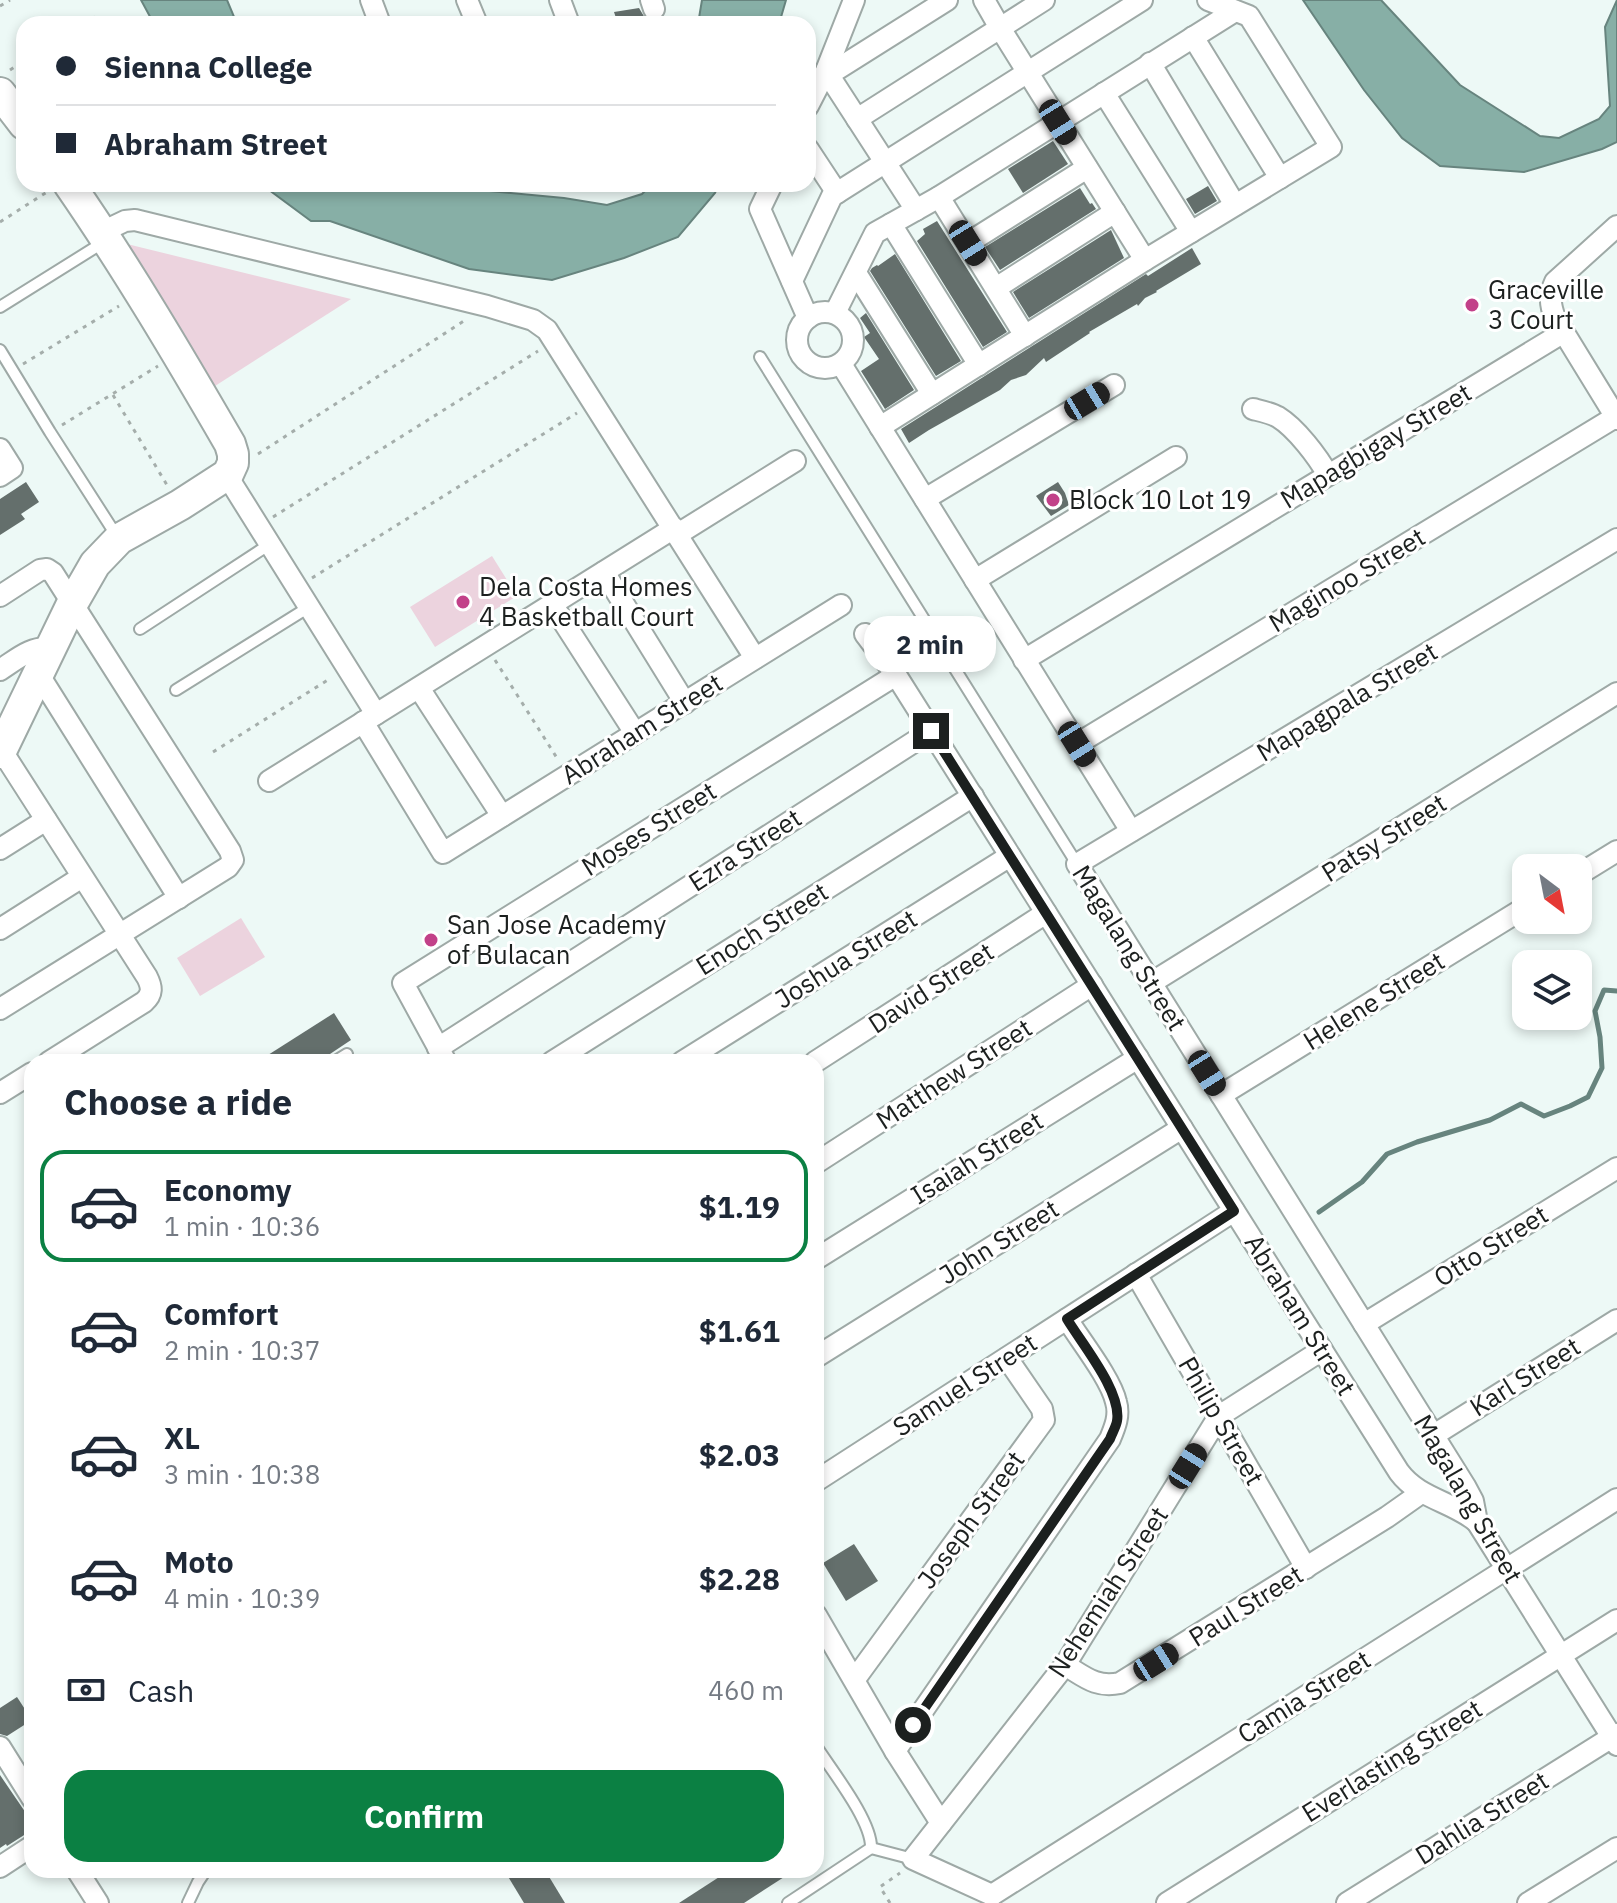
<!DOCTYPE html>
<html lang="en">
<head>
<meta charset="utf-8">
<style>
  :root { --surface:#fff; --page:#f6f6f7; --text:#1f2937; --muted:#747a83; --line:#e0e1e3; --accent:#0b8043 }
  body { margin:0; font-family:"IBM Plex Sans",sans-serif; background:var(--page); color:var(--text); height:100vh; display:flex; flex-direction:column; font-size:30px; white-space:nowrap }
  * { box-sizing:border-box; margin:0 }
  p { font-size:26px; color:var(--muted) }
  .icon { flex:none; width:44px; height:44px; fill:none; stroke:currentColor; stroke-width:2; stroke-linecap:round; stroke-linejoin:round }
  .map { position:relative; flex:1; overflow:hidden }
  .details { position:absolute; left:24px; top:1054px; width:800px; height:824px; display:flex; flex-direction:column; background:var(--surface); border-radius:24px; box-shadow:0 4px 12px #0003 }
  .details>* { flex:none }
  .hud { position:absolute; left:16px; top:16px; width:800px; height:176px; border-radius:24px; box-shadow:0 4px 12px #0003; display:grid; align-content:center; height:176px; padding:0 40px; background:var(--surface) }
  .needle { width:52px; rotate:148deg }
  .buttons { position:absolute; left:1512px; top:854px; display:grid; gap:16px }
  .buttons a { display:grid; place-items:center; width:80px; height:80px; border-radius:16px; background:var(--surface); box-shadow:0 4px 12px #0003; font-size:40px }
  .end { position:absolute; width:36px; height:36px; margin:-18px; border:10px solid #1c201f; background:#fff; box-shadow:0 0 0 4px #fff }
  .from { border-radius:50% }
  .bubble { position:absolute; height:56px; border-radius:24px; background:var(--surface); box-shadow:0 4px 12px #0003; font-size:26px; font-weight:700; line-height:56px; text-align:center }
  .car { position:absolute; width:24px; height:48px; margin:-24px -12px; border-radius:10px; box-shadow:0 0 6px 2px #0007; background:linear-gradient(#222 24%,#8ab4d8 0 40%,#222 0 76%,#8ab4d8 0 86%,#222 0) }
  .hud b { display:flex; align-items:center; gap:28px; height:76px; font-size:30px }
  .hud b+b { border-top:2px solid var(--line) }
  .hud i { width:20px; height:20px; background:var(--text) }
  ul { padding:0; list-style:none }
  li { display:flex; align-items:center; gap:24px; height:112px; margin:0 16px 12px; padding:0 24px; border:4px solid transparent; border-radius:24px }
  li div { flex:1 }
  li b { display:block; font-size:30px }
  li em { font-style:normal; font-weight:700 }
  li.active { border-color:var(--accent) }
  li>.icon { width:72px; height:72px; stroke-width:1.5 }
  h2 { padding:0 40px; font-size:36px; line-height:96px }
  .pay { display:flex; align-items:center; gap:20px; height:88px; padding:0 40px; font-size:30px }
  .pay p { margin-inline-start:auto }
  .primary-button { display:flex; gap:16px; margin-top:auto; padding:16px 40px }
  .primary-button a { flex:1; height:92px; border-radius:24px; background:var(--accent); color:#fff; font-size:32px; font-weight:700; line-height:92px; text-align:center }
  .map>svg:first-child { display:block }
  .green { fill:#ecd3de }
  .water { fill:#87afa6; stroke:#67847e; stroke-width:2 }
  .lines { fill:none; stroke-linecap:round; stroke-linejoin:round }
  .stream { stroke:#67847e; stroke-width:5 }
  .building { fill:#646f6c }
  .lane-casing { stroke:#9ea9a6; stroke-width:14 }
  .street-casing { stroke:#9ea9a6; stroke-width:24 }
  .secondary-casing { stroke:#9ea9a6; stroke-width:34 }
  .path { stroke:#a5aeab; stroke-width:3; stroke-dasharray:4 6; stroke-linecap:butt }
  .lane { stroke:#fff; stroke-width:10 }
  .street { stroke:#fff; stroke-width:20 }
  .secondary { stroke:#fff; stroke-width:30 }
  .route { stroke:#1c201f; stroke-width:10 }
  .poi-dot { fill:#c24189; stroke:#fff; stroke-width:3 }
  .labels { text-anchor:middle; stroke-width:6; stroke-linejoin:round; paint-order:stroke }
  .poi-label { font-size:26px; fill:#1c201f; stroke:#fff; text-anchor:start }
  .street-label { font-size:26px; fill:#1c201f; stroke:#fff }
</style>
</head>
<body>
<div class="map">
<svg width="1617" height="1903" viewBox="0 0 1617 1903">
  <rect width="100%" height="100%" fill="#edf9f6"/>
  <g class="green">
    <path d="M 127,244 L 351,299 L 215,386 Z"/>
    <path d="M 492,556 L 517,596 L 435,647 L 410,607 Z"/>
    <path d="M 241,918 L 265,957 L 200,996 L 177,958 Z"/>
  </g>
  <g class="water">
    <path d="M 141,0 L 227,0 L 237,24 L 154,24 Z"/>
    <path d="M 702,0 L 786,0 L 779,24 L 698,24 Z"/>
    <path d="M 1303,0 L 1381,0 L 1460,85 L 1540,136 L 1559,138 L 1599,119 L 1610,106 L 1605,27 L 1617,0 L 1617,142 L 1602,149 L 1524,172 L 1440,166 L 1402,138 L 1364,90 Z"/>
    <path d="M 261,184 L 449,184 L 469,189 L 564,198 L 607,205 L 642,194 L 652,184 L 719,184 L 715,193 L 678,237 L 624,258 L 552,280 L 469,269 L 330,221 L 311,221 Z"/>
  </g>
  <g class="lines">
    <path class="stream" d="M 1319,1212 L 1362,1182 L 1387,1154 L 1417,1142 L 1490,1120 L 1521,1104 L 1544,1116 L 1570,1106 L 1588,1097 L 1602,1068 L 1600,1037 L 1595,1011 L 1604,990 L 1617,991"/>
  </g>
  <g class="building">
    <path d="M 639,8 L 645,18 L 650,21 L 643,24 L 618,24 L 614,12 Z"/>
    <path d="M 1053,141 L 1068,164 L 1023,193 L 1008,169 Z"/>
    <path d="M 1208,186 L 1217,201 L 1195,214 L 1186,199 Z"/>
    <path d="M 1080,188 L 1090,204 L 1092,203 L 1096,209 L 1000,270 L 985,247 Z"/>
    <path d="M 937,221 L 1007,332 L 983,347 L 917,241 L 925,234 L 923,229 Z"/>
    <path d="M 1111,230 L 1124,258 L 1029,318 L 1013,292 Z"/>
    <path d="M 1192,248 L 1201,264 L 1156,291 L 1157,292 L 1145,298 L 1138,306 L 1137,304 L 1089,332 L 1090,333 L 1046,362 L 1044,358 L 1026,375 L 1011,380 L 1000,390 L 929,430 L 909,443 L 901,429 L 1146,274 L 1148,276 Z"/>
    <path d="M 895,254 L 961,361 L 936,376 L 870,271 L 872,268 L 877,265 L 878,266 Z"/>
    <path d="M 866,313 L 914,390 L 885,409 L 861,371 L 879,359 L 864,337 L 870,333 L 860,318 Z"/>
    <path d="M 26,482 L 39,502 L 21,514 L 25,519 L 0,535 L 0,499 Z"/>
    <path d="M 1058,482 L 1065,493 L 1069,505 L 1051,516 L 1036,496 Z"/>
    <path d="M 334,1013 L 351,1040 L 318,1062 L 257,1062 Z"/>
    <path d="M 854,1544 L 878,1581 L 846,1601 L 823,1563 Z"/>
    <path d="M 17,1697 L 32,1720 L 7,1736 L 0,1734 L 0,1708 Z"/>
    <path d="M 0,1775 L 32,1822 L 32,1830 L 7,1846 L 6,1844 L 0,1848 Z"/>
    <path d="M 504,1870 L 545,1870 L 565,1903 L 524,1903 Z"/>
    <path d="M 730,1870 L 795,1870 L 744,1903 L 679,1903 Z"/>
  </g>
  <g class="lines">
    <g class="lane-casing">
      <g id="lane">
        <path d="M 0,307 L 104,242"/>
        <path d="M 0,350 L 50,432 L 118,538"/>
        <path d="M 760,357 L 1077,864"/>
        <path d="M 140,629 L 270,544"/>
        <path d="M 176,690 L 309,607"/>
        <path d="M 334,1062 L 347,1054"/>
        <path d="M 816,1746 C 832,1771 872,1821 871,1848"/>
        <path d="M 871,1848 L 913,1859"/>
        <path d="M 188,1903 L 198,1882 L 206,1870"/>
        <path d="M 788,1903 L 871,1848"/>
      </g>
    </g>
    <g class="street-casing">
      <g id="street">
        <path d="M 371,0 L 380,24"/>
        <path d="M 467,0 L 477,24"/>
        <path d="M 560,0 L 569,24"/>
        <path d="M 651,0 L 654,9"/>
        <path d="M 984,0 L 1000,28 L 1145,260"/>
        <path d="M 1193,37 L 1280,178"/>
        <path d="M 1150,63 L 1235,205"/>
        <path d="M 826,71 L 916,210"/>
        <path d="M 828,75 L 947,0"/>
        <path d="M 1104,93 L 1191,232"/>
        <path d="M 808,106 L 826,71 L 854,0"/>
        <path d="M 857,119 L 1044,0"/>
        <path d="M 808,149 L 837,193"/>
        <path d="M 772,184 L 760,209 L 808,318"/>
        <path d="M 939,197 L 1025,336"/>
        <path d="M 891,224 L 979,365"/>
        <path d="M 1617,226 L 1555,282 C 1549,295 1550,305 1555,318 L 1617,419"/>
        <path d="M 102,232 L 125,221 L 135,220 L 487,306 L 533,320 L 547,330 L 755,658"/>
        <path d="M 968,243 L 1087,168"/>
        <path d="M 856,273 L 932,394"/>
        <path d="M 792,281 L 832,196 L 1142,0"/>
        <path d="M 996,288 L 1115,212"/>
        <circle cx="825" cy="340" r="28"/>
        <path d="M 835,313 L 875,233 L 939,197 L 1235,11"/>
        <path d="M 841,364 L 1131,831"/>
        <path d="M 1253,409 C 1261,411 1271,413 1278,417 C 1296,428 1318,457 1328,475"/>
        <path d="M 880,427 L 1145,260 L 1331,147 L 1249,16 L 1208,0"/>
        <path d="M 0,449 L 12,468 L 0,476"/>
        <path d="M 228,474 L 229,479 L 376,714"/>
        <path d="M 925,499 L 1114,385"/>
        <path d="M 678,534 L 795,461"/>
        <path d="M 1617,539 L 1077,864 L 1465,1486 L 1473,1501 L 1477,1522 L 1617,1745"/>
        <path d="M 604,572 L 685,703"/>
        <path d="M 975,580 L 1176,457"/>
        <path d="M 0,596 L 40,570 L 47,569 L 53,573 L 230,851 L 233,860 L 228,867 L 0,1009"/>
        <path d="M 552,604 L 635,733"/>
        <path d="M 865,634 L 896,675 L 1399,1472 C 1419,1499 1452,1501 1477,1522"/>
        <path d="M 1024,660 L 1564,332"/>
        <path d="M 0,670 C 16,660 32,645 51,649"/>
        <path d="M 39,675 L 179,898"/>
        <path d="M 419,688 L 502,816"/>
        <path d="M 363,722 L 443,853 L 841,605"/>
        <path d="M 1077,744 L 1617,416"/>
        <path d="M 2,751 L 147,977 C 152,987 153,994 144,1002 L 49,1062"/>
        <path d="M 269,781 L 674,528"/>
        <path d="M 0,849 L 46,820"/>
        <path d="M 1578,875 L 1617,851"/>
        <path d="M 0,929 L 82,877"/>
        <path d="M 1151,983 L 1617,693"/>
        <path d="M 438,1048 L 931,731"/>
        <path d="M 446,1062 L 403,983 L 896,675"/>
        <path d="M 552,1062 L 973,796"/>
        <path d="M 682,1062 L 1010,856"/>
        <path d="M 815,1062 L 1046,913"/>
        <path d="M 0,1093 L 32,1073"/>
        <path d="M 1221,1095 L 1526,907"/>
        <path d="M 816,1163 L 1092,985"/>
        <path d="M 816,1259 L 1138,1058"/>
        <path d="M 1136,1274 L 1306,1568"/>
        <path d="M 1364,1324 L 1617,1168"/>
        <path d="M 816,1357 L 1182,1128"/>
        <path d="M 1434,1435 L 1617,1320"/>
        <path d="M 816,1481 L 1234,1211"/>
        <path d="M 816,1615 L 895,1751 L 941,1823"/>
        <path d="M 1065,1665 C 1085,1677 1096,1688 1120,1683 L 1387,1517 L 1421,1493"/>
        <path d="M 855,1679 L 1044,1420 L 1042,1409 L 1007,1358"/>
        <path d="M 0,1747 L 32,1798"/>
        <path d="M 895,1751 L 1110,1439 C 1115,1427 1120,1415 1116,1402 C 1111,1379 1080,1340 1067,1319"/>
        <path d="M 0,1867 L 32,1846"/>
        <path d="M 77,1870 L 98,1903"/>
        <path d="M 992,1895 L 913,1859 L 1065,1665 L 1219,1416 L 1322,1350"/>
        <path d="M 992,1895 L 1617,1499"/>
        <path d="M 1167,1903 L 1617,1620"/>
        <path d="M 1347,1903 L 1617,1734"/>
        <path d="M 1528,1903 L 1617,1848"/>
      </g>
    </g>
    <g class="secondary-casing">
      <g id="secondary">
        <path d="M 0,93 L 24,124"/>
        <path d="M 0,753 L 72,604 L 95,564 L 119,539 L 180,505 L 228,474 L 233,463 L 233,454 L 230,444 C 179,356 127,268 69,184"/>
      </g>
    </g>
    <g class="path">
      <path d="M 0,6 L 10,0"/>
      <path d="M 84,24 L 95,17"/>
      <path d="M 10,70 L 24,61"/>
      <path d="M 0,222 L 47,192"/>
      <path d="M 23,364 L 119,306"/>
      <path d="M 113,395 L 167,485"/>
      <path d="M 62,425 L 158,366"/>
      <path d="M 258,454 L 467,319"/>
      <path d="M 273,517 L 538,351"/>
      <path d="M 312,578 L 577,413"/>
      <path d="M 495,660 L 557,758"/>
      <path d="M 213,752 L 331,678"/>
      <path d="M 890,1903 L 880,1887 L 900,1873"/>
    </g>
    <use href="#lane" class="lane"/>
    <use href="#street" class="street"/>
    <use href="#secondary" class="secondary"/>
  </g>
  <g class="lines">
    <path class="route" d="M 913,1725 L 1110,1439 C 1112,1433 1116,1427 1117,1421 C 1122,1392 1082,1344 1067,1319 L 1234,1211 L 931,731"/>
  </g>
  <g class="poi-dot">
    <circle cx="1472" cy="305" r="8"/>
    <circle cx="1053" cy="500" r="8"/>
    <circle cx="463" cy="602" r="8"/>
    <circle cx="431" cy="940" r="8"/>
  </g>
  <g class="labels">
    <g class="poi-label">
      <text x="1488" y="299">Graceville<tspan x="1488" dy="30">3 Court</tspan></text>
      <text x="1069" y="509">Block 10 Lot 19</text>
      <text x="479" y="596">Dela Costa Homes<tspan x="479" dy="30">4 Basketball Court</tspan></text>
      <text x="447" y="934">San Jose Academy<tspan x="447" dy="30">of Bulacan</tspan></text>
    </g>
    <g class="street-label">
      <text transform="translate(1376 446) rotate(-31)" y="9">Mapagbigay Street</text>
      <text transform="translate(1347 580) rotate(-31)" y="9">Maginoo Street</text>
      <text transform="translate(1347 702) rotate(-31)" y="9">Mapagpala Street</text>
      <text transform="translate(642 729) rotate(-32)" y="9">Abraham Street</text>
      <text transform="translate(649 829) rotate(-32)" y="9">Moses Street</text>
      <text transform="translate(1384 838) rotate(-32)" y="9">Patsy Street</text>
      <text transform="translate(745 850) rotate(-33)" y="9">Ezra Street</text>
      <text transform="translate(762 929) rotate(-32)" y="9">Enoch Street</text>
      <text transform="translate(1129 948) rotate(58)" y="9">Magalang Street</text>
      <text transform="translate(846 959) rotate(-32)" y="9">Joshua Street</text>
      <text transform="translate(931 988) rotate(-33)" y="9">David Street</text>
      <text transform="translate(1374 1001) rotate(-32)" y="9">Helene Street</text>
      <text transform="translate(954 1074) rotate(-33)" y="9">Matthew Street</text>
      <text transform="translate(977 1158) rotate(-32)" y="9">Isaiah Street</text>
      <text transform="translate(999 1242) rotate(-32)" y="9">John Street</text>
      <text transform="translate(1491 1246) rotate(-32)" y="9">Otto Street</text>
      <text transform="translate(1300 1315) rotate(58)" y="9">Abraham Street</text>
      <text transform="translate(1525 1377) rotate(-32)" y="9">Karl Street</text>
      <text transform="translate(965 1385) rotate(-33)" y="9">Samuel Street</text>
      <text transform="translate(1221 1421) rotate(60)" y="9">Philip Street</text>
      <text transform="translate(1468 1499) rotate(60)" y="9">Magalang Street</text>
      <text transform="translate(971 1520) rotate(-54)" y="9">Joseph Street</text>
      <text transform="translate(1108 1592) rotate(-57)" y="9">Nehemiah Street</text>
      <text transform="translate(1246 1606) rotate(-32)" y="9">Paul Street</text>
      <text transform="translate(1304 1697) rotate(-32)" y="9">Camia Street</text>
      <text transform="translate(1392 1761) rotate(-32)" y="9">Everlasting Street</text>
      <text transform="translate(1482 1818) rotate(-32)" y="9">Dahlia Street</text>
    </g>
  </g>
</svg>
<div class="buttons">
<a><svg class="needle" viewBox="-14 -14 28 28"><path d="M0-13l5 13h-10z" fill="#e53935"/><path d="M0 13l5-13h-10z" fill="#747a83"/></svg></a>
<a><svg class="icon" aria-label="layers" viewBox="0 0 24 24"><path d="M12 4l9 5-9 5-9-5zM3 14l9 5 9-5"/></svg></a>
</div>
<i class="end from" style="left:913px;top:1725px"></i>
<i class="end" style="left:931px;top:731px"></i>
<div class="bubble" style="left:864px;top:616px;width:132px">2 min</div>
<i class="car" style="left:1058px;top:122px;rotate:148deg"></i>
<i class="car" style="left:968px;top:243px;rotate:148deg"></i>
<i class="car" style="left:1087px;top:401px;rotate:59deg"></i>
<i class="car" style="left:1077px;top:744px;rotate:148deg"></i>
<i class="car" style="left:1207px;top:1073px;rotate:148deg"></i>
<i class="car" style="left:1188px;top:1466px;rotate:32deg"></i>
<i class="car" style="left:1156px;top:1662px;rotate:58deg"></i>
<div class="hud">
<b><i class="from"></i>Sienna College</b>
<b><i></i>Abraham Street</b>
</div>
<section class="details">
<h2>Choose a ride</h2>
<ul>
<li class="active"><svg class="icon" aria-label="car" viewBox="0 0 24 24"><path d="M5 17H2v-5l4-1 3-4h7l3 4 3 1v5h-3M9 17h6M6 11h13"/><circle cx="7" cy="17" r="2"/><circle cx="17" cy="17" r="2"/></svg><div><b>Economy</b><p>1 min · 10:36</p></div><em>$1.19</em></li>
<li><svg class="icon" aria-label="car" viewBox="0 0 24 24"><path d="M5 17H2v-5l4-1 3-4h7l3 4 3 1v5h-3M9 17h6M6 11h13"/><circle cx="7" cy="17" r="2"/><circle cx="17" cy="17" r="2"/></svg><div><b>Comfort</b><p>2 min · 10:37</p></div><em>$1.61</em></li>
<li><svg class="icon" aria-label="car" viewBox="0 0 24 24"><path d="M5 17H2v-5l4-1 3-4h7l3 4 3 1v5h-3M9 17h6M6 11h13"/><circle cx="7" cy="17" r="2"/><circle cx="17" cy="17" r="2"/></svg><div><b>XL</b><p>3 min · 10:38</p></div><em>$2.03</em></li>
<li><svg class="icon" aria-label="car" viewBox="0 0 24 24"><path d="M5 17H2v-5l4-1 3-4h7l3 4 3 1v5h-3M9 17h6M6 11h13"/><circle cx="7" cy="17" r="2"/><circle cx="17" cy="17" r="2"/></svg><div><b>Moto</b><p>4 min · 10:39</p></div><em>$2.28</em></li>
</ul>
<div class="pay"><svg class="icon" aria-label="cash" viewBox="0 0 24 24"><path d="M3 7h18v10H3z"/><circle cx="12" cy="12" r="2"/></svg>Cash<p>460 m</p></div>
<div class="primary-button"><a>Confirm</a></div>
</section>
</div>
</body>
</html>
